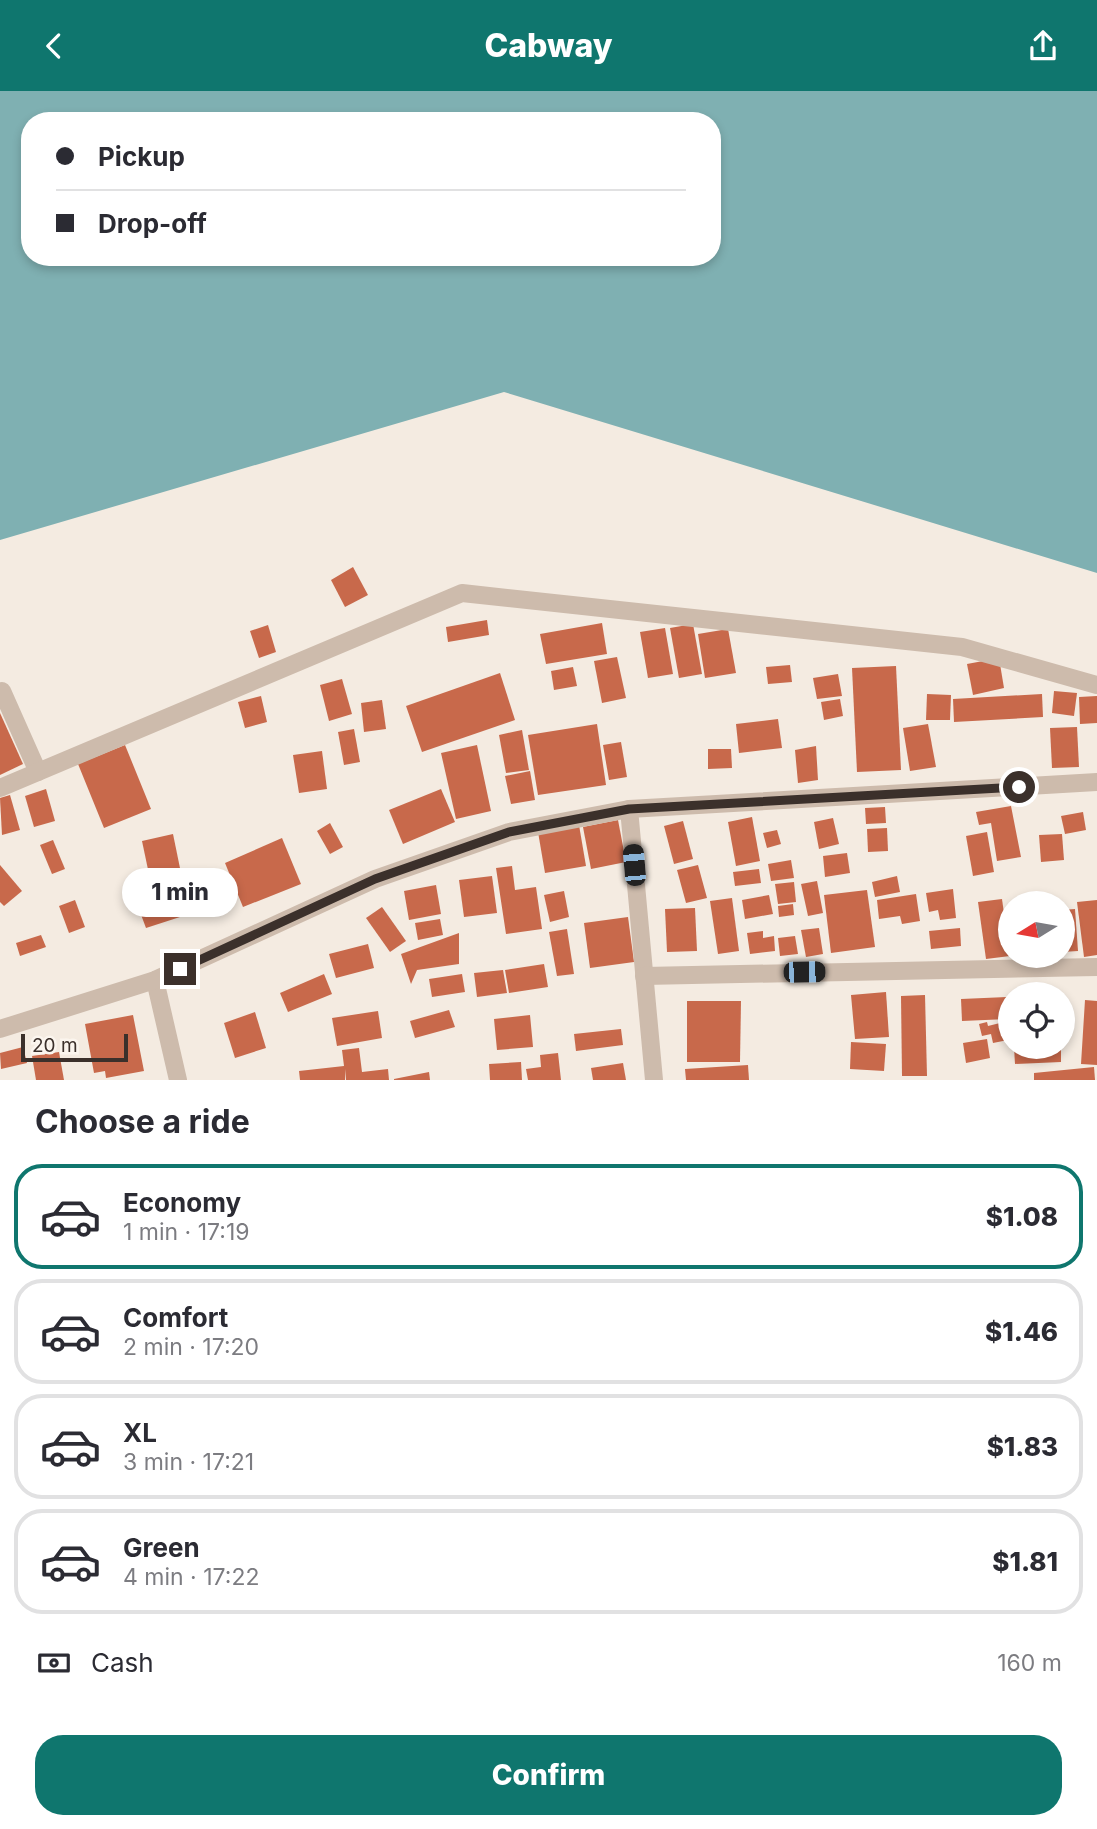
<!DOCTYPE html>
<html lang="en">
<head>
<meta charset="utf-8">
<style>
  :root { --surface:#fff; --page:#f2f2f3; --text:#2b2b33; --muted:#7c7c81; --line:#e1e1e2; --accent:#0f766e }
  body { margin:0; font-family:Inter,sans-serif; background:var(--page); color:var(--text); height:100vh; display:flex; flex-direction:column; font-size:26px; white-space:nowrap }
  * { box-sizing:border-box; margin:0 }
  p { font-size:23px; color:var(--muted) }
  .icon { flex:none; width:38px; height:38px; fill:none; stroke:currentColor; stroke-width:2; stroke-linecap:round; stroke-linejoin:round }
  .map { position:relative; height:989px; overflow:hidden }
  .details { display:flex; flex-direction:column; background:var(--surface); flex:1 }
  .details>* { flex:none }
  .guide { position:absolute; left:21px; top:21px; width:700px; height:154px; border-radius:28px; box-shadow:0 4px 10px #0003; display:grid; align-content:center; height:154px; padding:0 35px; background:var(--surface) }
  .needle { width:46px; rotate:259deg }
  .tools { position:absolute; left:998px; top:800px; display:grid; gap:14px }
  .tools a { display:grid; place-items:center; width:77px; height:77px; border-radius:50%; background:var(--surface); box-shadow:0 4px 10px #0003; font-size:35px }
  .scale { position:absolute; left:21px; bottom:18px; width:107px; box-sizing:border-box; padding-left:7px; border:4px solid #3b302b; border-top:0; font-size:19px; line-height:24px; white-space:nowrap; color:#3b302b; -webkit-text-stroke:5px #fbf5ee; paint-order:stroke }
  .end { position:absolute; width:32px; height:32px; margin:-16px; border:9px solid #3b302b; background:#fff; box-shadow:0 0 0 4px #fff }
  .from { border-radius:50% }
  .bubble { position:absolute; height:49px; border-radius:24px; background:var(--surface); box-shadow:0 4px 10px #0003; font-size:23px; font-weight:800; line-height:49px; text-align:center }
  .car { position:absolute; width:21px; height:42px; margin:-21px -10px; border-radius:9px; box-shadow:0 0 5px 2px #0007; background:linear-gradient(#222 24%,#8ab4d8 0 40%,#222 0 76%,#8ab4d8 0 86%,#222 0) }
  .guide b { display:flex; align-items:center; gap:24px; height:66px; font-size:26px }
  .guide b+b { border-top:2px solid var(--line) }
  .guide i { width:18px; height:18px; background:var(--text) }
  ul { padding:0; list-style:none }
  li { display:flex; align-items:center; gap:21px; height:105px; margin:0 14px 10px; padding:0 21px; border:4px solid var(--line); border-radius:28px }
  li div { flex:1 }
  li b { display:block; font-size:26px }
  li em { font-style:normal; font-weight:800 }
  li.active { border-color:var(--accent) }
  li>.icon { width:63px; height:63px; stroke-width:1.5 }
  h2 { padding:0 35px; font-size:32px; line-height:84px }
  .pay { display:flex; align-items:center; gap:18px; height:77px; padding:0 35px; font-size:26px }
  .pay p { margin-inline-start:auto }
  .action { display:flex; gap:14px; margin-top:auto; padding:14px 35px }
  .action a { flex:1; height:80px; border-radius:28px; background:var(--accent); color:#fff; font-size:28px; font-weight:800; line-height:80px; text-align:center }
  header { display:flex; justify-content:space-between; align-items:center; height:91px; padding:0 35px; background:var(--accent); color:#fff; font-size:32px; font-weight:800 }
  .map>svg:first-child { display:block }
  .water { fill:#7fb0b2; fill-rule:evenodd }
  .building { fill:#c8694b }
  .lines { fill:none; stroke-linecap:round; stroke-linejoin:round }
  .street { stroke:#cdbbac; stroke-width:18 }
  .route { stroke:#3b302b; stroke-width:9 }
</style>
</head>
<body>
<header><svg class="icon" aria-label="back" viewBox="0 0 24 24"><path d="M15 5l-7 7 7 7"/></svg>Cabway<svg class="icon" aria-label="share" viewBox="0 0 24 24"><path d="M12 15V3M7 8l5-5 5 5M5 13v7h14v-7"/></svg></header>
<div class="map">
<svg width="1097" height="989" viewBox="0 0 1097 989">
  <rect width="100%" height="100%" fill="#f4ebe1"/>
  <path class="water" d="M 0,0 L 1097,0 L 1097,482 L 504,301 L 0,449 ZM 30,30 L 712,30 L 712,166 L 30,166 Z"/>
  <g class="building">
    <path d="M 353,476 L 368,504 L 345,516 L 331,489 Z"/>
    <path d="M 487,529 L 489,544 L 448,551 L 446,536 Z"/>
    <path d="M 602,532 L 607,563 L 546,573 L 540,543 Z"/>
    <path d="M 693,533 L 702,583 L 679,587 L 670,537 Z"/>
    <path d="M 268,534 L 276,561 L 259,567 L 250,540 Z"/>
    <path d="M 665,537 L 673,583 L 648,587 L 640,541 Z"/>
    <path d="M 728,538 L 736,582 L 705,587 L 698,543 Z"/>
    <path d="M 617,566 L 626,607 L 602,612 L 594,570 Z"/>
    <path d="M 999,567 L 1004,597 L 973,604 L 967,573 Z"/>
    <path d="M 790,574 L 792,591 L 768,593 L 766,576 Z"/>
    <path d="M 896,575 L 901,679 L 857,681 L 852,577 Z"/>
    <path d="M 573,576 L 577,595 L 554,599 L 551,580 Z"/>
    <path d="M 500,582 L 515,629 L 422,661 L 406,615 Z"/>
    <path d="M 838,583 L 842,605 L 817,608 L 813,587 Z"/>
    <path d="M 342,588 L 352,623 L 329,630 L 320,594 Z"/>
    <path d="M 1054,600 L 1077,602 L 1074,625 L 1052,622 Z"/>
    <path d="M 927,603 L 951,604 L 950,629 L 926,629 Z"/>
    <path d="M 1042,603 L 1043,626 L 954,631 L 953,608 Z"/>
    <path d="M 261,605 L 267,631 L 245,637 L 238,611 Z"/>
    <path d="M 1097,605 L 1097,632 L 1080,633 L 1079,606 Z"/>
    <path d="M 840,608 L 843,625 L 824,629 L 821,611 Z"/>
    <path d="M 382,609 L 386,638 L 364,641 L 361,612 Z"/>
    <path d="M 0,622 L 23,673 L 0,684 Z"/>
    <path d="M 778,628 L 782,657 L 739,662 L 736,633 Z"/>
    <path d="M 597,633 L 606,694 L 538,704 L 528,644 Z"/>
    <path d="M 928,633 L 936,676 L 910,680 L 903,637 Z"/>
    <path d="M 1077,636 L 1079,676 L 1052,677 L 1050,637 Z"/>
    <path d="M 354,638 L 360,671 L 344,674 L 338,641 Z"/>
    <path d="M 522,639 L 529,679 L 506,682 L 499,644 Z"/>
    <path d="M 621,651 L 627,686 L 609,689 L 603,654 Z"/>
    <path d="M 125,654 L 151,718 L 104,737 L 78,673 Z"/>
    <path d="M 477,654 L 491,720 L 456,728 L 441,662 Z"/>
    <path d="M 816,655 L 818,689 L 798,692 L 795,659 Z"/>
    <path d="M 708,658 L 731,658 L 732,677 L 708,678 Z"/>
    <path d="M 322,660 L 327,698 L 299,702 L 293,664 Z"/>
    <path d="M 530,680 L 535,709 L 511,713 L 505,685 Z"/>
    <path d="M 46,698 L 55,730 L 34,736 L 25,705 Z"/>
    <path d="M 441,698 L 455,731 L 403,753 L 389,719 Z"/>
    <path d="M 10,704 L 20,739 L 2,744 L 0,707 Z"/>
    <path d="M 1011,715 L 1021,766 L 997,770 L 991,732 L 979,734 L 976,721 Z"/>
    <path d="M 885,716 L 886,732 L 866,733 L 865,717 Z"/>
    <path d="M 1083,721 L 1086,739 L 1065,743 L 1061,725 Z"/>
    <path d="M 752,726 L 760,770 L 736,775 L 728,731 Z"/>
    <path d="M 833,727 L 839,753 L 819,758 L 814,731 Z"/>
    <path d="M 618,729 L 626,771 L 591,778 L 583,736 Z"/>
    <path d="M 683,730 L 693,768 L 674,773 L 664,735 Z"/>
    <path d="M 330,732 L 343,756 L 330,763 L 317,740 Z"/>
    <path d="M 579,734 L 586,775 L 545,782 L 538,741 Z"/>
    <path d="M 887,737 L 888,760 L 868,761 L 867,738 Z"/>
    <path d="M 777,739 L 781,753 L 767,757 L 763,742 Z"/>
    <path d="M 987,741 L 994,781 L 973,785 L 966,745 Z"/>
    <path d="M 173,743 L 181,782 L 150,788 L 142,750 Z"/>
    <path d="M 1062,743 L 1064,769 L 1041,771 L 1039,744 Z"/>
    <path d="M 282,747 L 301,793 L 243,816 L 225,772 Z"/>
    <path d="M 53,749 L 65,778 L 52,783 L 40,754 Z"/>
    <path d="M 847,762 L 850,782 L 825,786 L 823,765 Z"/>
    <path d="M 791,769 L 794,787 L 771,790 L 768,773 Z"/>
    <path d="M 0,774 L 22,800 L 4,815 L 0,811 Z"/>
    <path d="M 698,774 L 707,807 L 686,812 L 677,779 Z"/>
    <path d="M 512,775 L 515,799 L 536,796 L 542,838 L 506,843 L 496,777 Z"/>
    <path d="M 759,778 L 761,792 L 735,795 L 733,781 Z"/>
    <path d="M 492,785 L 497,822 L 464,826 L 459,789 Z"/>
    <path d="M 897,785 L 900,801 L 875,806 L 872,791 Z"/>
    <path d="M 817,790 L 823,822 L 808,825 L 801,793 Z"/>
    <path d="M 794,791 L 796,811 L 778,813 L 775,793 Z"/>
    <path d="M 436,794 L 441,823 L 409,829 L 404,800 Z"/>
    <path d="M 953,798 L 956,827 L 940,829 L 938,819 L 929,821 L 926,802 Z"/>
    <path d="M 867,799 L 875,856 L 831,862 L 824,804 Z"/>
    <path d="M 564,800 L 569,826 L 550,831 L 544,804 Z"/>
    <path d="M 916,803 L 920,830 L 902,833 L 900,825 L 879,828 L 877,809 Z"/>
    <path d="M 769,804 L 773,823 L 745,828 L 742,809 Z"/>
    <path d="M 732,807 L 739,860 L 718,863 L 710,810 Z"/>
    <path d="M 1002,808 L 1010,865 L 986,868 L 978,811 Z"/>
    <path d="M 75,809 L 85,836 L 69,842 L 59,815 Z"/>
    <path d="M 174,809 L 180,826 L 146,837 L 140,821 Z"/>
    <path d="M 1097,809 L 1097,864 L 1084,866 L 1077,811 Z"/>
    <path d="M 793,813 L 794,824 L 779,826 L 778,815 Z"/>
    <path d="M 382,816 L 406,850 L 390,861 L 366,827 Z"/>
    <path d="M 695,817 L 697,860 L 667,861 L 665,818 Z"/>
    <path d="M 1075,818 L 1078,860 L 1062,861 L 1062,819 Z"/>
    <path d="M 628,826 L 634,871 L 590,877 L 584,832 Z"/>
    <path d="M 440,828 L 443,844 L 418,849 L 415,832 Z"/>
    <path d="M 819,837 L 823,863 L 806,866 L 801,839 Z"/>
    <path d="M 960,837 L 961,855 L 931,858 L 929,840 Z"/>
    <path d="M 567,838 L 574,883 L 557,885 L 549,841 Z"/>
    <path d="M 763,840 L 763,847 L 774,845 L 775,860 L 750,863 L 747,842 Z"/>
    <path d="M 459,842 L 459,873 L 417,879 L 411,893 L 401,863 Z"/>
    <path d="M 41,844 L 46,856 L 20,865 L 16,852 Z"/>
    <path d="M 795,845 L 798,863 L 780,865 L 778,847 Z"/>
    <path d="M 368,853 L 374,877 L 336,887 L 329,863 Z"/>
    <path d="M 544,873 L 548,896 L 509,902 L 505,879 Z"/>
    <path d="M 503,879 L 507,902 L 477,906 L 474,882 Z"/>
    <path d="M 324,883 L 332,903 L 288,921 L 280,902 Z"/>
    <path d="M 462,883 L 465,901 L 432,906 L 429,888 Z"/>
    <path d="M 886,901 L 889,946 L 855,948 L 851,904 Z"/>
    <path d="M 925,904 L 927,985 L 902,985 L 901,905 Z"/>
    <path d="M 1007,906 L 1008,928 L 962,930 L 961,908 Z"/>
    <path d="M 1085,909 L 1097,910 L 1097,974 L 1081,973 Z"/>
    <path d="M 687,910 L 741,910 L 740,971 L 687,971 Z"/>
    <path d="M 449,919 L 455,936 L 415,947 L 410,930 Z"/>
    <path d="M 378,920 L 382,947 L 337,955 L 332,927 Z"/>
    <path d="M 255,921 L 266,957 L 235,967 L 224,932 Z"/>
    <path d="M 133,924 L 144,980 L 106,987 L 105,980 L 94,982 L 85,933 Z"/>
    <path d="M 530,924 L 533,956 L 497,959 L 494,928 Z"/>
    <path d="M 987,931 L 988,935 L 1004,931 L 1008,949 L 993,952 L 991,943 L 982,945 L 979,933 Z"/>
    <path d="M 621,938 L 623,954 L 576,960 L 574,943 Z"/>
    <path d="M 987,948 L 990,967 L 966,972 L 963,952 Z"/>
    <path d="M 851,951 L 886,953 L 884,980 L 850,978 Z"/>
    <path d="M 23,956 L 27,972 L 1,978 L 0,962 Z"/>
    <path d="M 1014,956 L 1061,956 L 1061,971 L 1015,973 Z"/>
    <path d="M 359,957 L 362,981 L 388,978 L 389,989 L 346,989 L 345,978 L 345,989 L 300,989 L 299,980 L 344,975 L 342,959 Z"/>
    <path d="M 59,961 L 64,989 L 36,989 L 32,965 Z"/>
    <path d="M 558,962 L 561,989 L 528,989 L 526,978 L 541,976 L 540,964 Z"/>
    <path d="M 521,971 L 522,989 L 490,989 L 489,973 Z"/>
    <path d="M 623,972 L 626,989 L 593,989 L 591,977 Z"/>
    <path d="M 748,974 L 749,989 L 686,989 L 685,978 Z"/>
    <path d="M 1094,976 L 1095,989 L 1034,989 L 1034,982 Z"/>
    <path d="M 429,981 L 430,989 L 394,989 L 394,988 Z"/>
  </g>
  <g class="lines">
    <g class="street">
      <path d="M 0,601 L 2,600 L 38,681"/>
      <path d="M 0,697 L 462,502 L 962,556 L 1097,594"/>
      <path d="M 629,718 L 654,989"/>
      <path d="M 644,885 L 1097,876"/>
      <path d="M 155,889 L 178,989"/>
      <path d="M 0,938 L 155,889 L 375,788 L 509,741 L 629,718 L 1097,691"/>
    </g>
  </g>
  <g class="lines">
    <path class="route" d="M 180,878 L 375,788 L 509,741 L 629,718 L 1019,696"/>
  </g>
</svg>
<div class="tools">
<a><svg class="needle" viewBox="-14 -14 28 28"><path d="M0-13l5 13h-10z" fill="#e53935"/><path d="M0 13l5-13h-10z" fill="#7c7c81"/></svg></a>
<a><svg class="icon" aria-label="locate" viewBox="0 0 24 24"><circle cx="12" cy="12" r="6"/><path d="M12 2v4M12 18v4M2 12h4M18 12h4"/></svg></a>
</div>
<div class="scale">20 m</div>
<i class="end from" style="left:1019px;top:696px"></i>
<i class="end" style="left:180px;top:878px"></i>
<div class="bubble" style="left:122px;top:777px;width:116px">1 min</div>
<i class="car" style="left:634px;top:774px;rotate:355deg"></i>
<i class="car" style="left:804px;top:881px;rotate:89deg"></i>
<div class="guide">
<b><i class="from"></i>Pickup</b>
<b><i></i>Drop-off</b>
</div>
</div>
<section class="details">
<h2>Choose a ride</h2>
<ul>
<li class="active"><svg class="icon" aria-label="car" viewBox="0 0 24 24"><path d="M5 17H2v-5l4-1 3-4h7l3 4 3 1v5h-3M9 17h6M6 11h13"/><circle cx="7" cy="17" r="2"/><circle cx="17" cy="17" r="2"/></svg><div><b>Economy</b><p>1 min · 17:19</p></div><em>$1.08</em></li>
<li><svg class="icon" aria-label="car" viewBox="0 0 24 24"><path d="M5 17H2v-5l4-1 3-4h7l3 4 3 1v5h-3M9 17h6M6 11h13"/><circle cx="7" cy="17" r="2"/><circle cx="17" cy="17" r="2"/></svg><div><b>Comfort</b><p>2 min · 17:20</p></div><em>$1.46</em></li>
<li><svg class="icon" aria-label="car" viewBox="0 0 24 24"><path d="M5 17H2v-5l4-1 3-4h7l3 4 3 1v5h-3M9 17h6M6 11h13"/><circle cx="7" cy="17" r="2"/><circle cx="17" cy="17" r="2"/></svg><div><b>XL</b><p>3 min · 17:21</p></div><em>$1.83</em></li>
<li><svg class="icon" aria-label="car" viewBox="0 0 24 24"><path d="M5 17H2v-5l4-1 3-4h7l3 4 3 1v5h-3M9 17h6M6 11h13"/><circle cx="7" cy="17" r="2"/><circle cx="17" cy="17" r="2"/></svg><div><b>Green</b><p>4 min · 17:22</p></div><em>$1.81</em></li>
</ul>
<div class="pay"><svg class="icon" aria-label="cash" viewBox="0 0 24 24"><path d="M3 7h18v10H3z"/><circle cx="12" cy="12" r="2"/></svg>Cash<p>160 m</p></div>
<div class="action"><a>Confirm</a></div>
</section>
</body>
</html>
